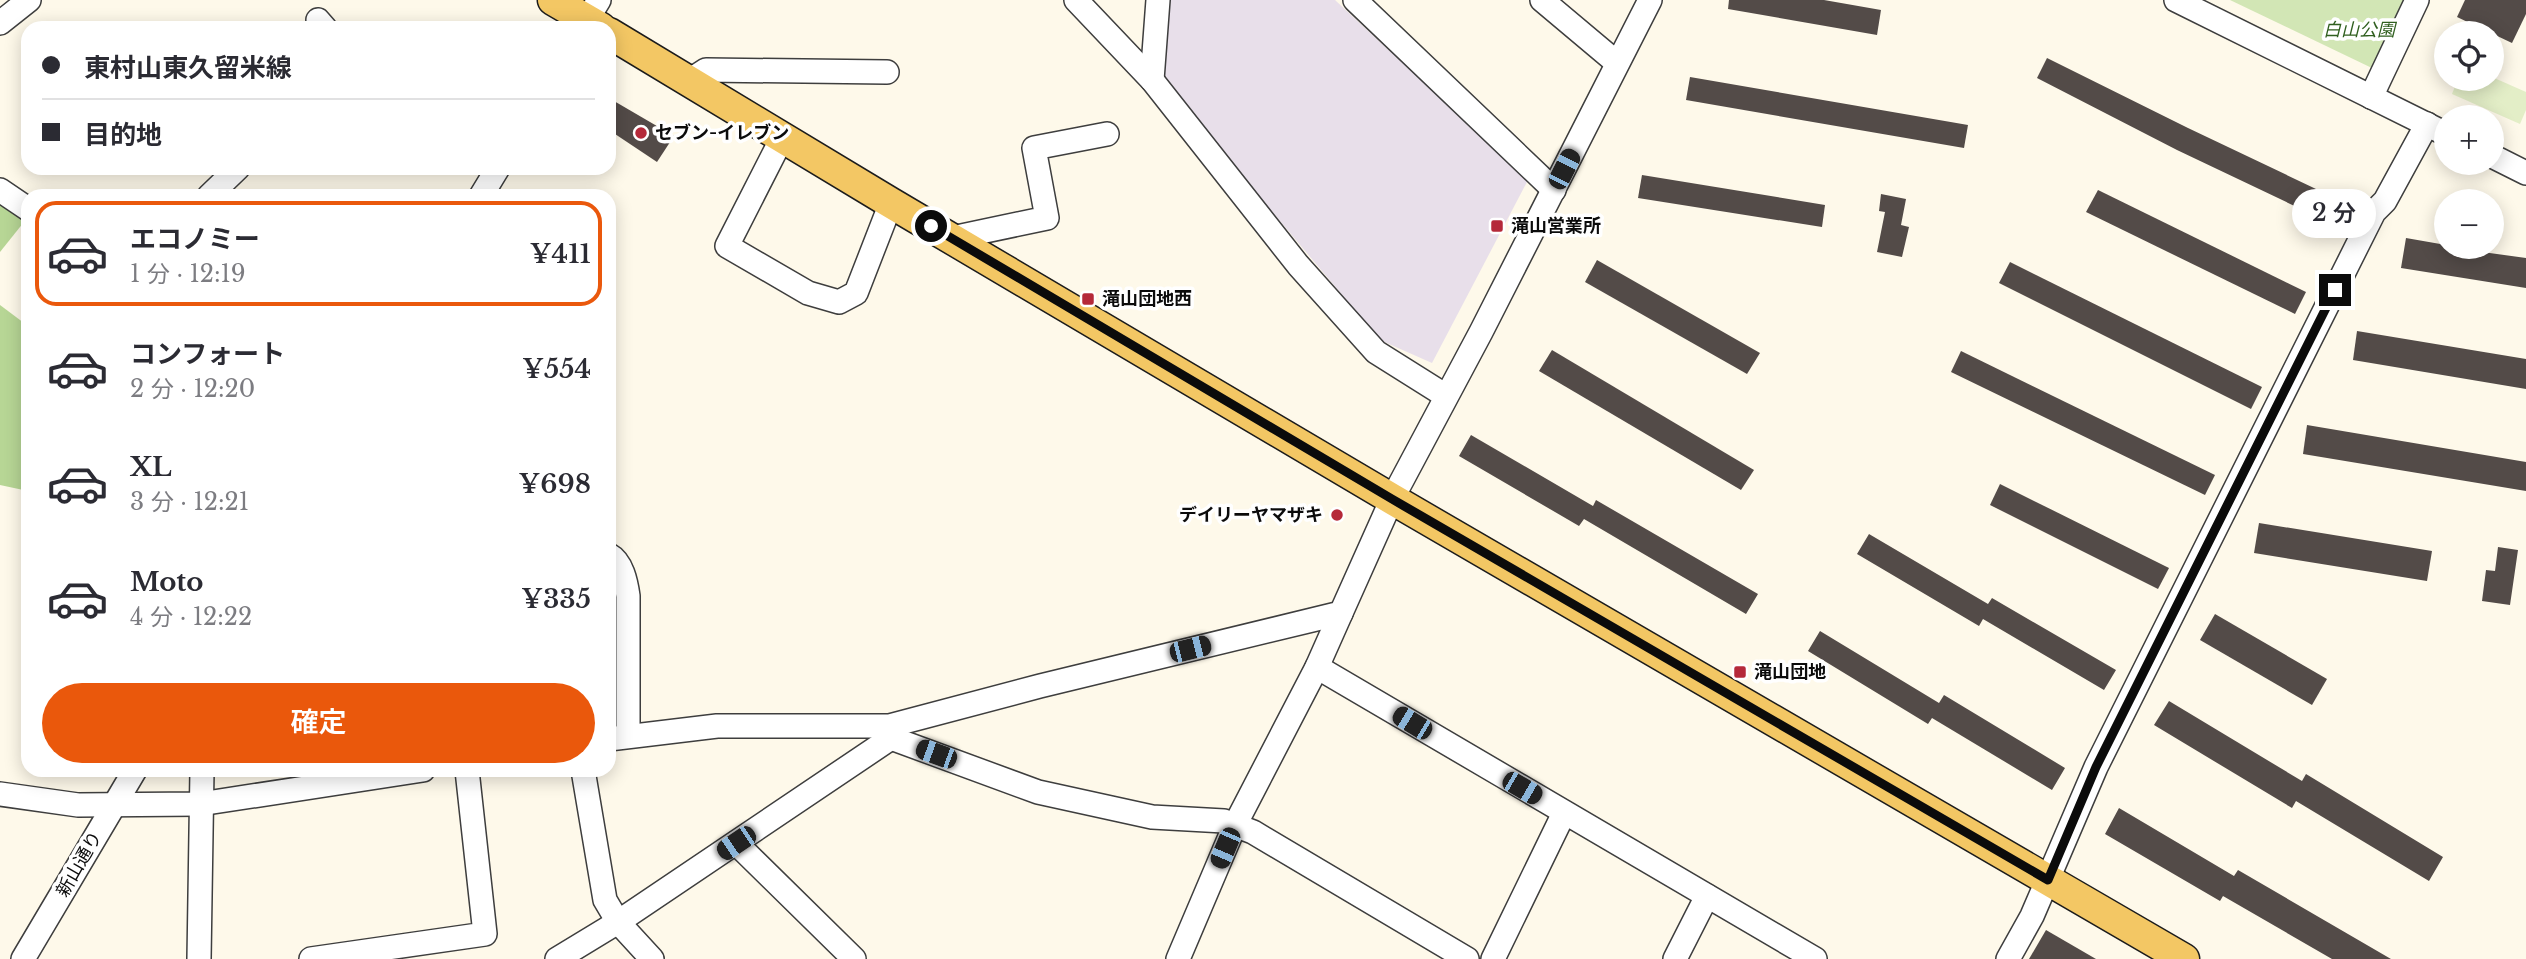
<!DOCTYPE html>
<html lang="ja">
<head>
<meta charset="utf-8">
<style>
  :root { --surface:#fff; --page:#f7f7f7; --text:#2b2b33; --muted:#7c7c81; --line:#e1e1e2; --accent:#ea580c }
  body { margin:0; font-family:"Libre Baskerville","Noto Sans JP",serif; background:var(--page); color:var(--text); height:100vh; display:flex; flex-direction:column; font-size:26px; white-space:nowrap }
  * { box-sizing:border-box; margin:0 }
  p { font-size:23px; color:var(--muted) }
  .icon { flex:none; width:38px; height:38px; fill:none; stroke:currentColor; stroke-width:2; stroke-linecap:round; stroke-linejoin:round }
  .map { position:relative; flex:1; overflow:hidden }
  .sheet { position:absolute; left:21px; top:189px; width:595px; height:588px; display:flex; flex-direction:column; background:var(--surface); border-radius:21px; box-shadow:0 4px 18px #0003 }
  .sheet>* { flex:none }
  .top-card { position:absolute; left:21px; top:21px; width:595px; height:154px; border-radius:21px; box-shadow:0 4px 18px #0003; display:grid; align-content:center; height:154px; padding:0 21px; background:var(--surface) }
  .fabs { position:absolute; left:2434px; top:21px; display:grid; gap:14px }
  .fabs a { display:grid; place-items:center; width:70px; height:70px; border-radius:50%; background:var(--surface); box-shadow:0 4px 18px #0003; font-size:35px }
  .end { position:absolute; width:32px; height:32px; margin:-16px; border:9px solid #0b0b0b; background:#fff; box-shadow:0 0 0 4px #fff }
  .from { border-radius:50% }
  .bubble { position:absolute; height:49px; border-radius:24px; background:var(--surface); box-shadow:0 4px 18px #0003; font-size:23px; font-weight:600; line-height:49px; text-align:center }
  .car { position:absolute; width:21px; height:42px; margin:-21px -10px; border-radius:9px; box-shadow:0 0 5px 2px #0007; background:linear-gradient(#222 24%,#8ab4d8 0 40%,#222 0 76%,#8ab4d8 0 86%,#222 0) }
  .top-card b { display:flex; align-items:center; gap:24px; height:66px; font-size:26px }
  .top-card b+b { border-top:2px solid var(--line) }
  .top-card i { width:18px; height:18px; background:var(--text) }
  ul { padding:12px 0 0; list-style:none }
  li { display:flex; align-items:center; gap:21px; height:105px; margin:0 14px 10px; padding:0 7px; border:4px solid transparent; border-radius:21px }
  li div { flex:1 }
  li b { display:block; font-size:26px }
  li em { font-style:normal; font-weight:600 }
  li.current { border-color:var(--accent) }
  li>.icon { width:63px; height:63px; stroke-width:1.5 }
  .cta { display:flex; gap:14px; margin-top:auto; padding:14px 21px }
  .cta a { flex:1; height:80px; border-radius:42px; background:var(--accent); color:#fff; font-size:28px; font-weight:600; line-height:80px; text-align:center }
  .map>svg:first-child { display:block }
  .industrial { fill:#e8dfea }
  .green { fill:#d2e6b5 }
  .forest { fill:#b7d695 }
  .pitch { fill:#e3eec7 }
  .building { fill:#534b48 }
  .lines { fill:none; stroke-linecap:round; stroke-linejoin:round }
  .minor-casing { stroke:#3e3e3e; stroke-width:26 }
  .major-casing { stroke:#1c1c1c; stroke-width:33 }
  .minor { stroke:#fff; stroke-width:23 }
  .major { stroke:#f3c764; stroke-width:30 }
  .route { stroke:#0b0b0b; stroke-width:9 }
  .poi-dot { fill:#b52939; stroke:#fff; stroke-width:2.5 }
  .labels { text-anchor:middle; stroke-width:7; stroke-linejoin:round; paint-order:stroke }
  .park-label { font-size:18px; font-style:italic; fill:#305f1f; stroke:#fff }
  .poi-label { font-size:18px; font-weight:bold; fill:#0b0b0b; stroke:#fff; text-anchor:start }
  .street-label { font-size:18px; fill:#0b0b0b; stroke:#fff }
</style>
</head>
<body>
<div class="map">
<svg width="2526" height="959" viewBox="0 0 2526 959">
  <rect width="100%" height="100%" fill="#fef9ea"/>
  <path class="industrial" d="M 1163,0 L 1335,0 L 1528,180 L 1432,363 L 1380,340 L 1157,75 Z"/>
  <path class="green" d="M 2230,0 L 2405,0 L 2374,69 Z"/>
  <g class="forest">
    <path d="M 0,198 L 28,217 L 0,252 Z"/>
    <path d="M 0,305 L 28,326 L 28,491 L 0,485 Z"/>
  </g>
  <path class="pitch" d="M 2492,77 L 2526,92 L 2526,110 L 2520,124 L 2452,94 L 2458,79 Z"/>
  <g class="building">
    <path d="M 1729,0 L 1824,0 L 1881,10 L 1877,35 L 1728,9 Z"/>
    <path d="M 2465,0 L 2526,0 L 2526,14 L 2512,43 L 2457,17 Z"/>
    <path d="M 2047,58 L 2188,128 L 2356,208 L 2345,230 L 2177,150 L 2037,78 Z"/>
    <path d="M 1690,77 L 1968,125 L 1964,148 L 1686,100 Z"/>
    <path d="M 614,101 L 674,136 L 657,162 L 609,130 L 609,110 Z"/>
    <path d="M 1642,175 L 1825,205 L 1822,227 L 1638,198 Z"/>
    <path d="M 2098,190 L 2306,292 L 2295,314 L 2086,212 Z"/>
    <path d="M 1881,194 L 1906,199 L 1901,225 L 1909,227 L 1902,257 L 1877,252 L 1885,212 L 1879,211 Z"/>
    <path d="M 2406,238 L 2446,245 L 2446,247 L 2526,258 L 2526,288 L 2401,268 Z"/>
    <path d="M 1597,260 L 1760,353 L 1747,374 L 1585,282 Z"/>
    <path d="M 2010,262 L 2262,387 L 2251,409 L 1999,283 Z"/>
    <path d="M 2357,331 L 2526,359 L 2526,389 L 2353,360 Z"/>
    <path d="M 1552,350 L 1754,470 L 1741,490 L 1539,371 Z"/>
    <path d="M 1961,351 L 2215,475 L 2205,495 L 1951,372 Z"/>
    <path d="M 2307,425 L 2526,462 L 2526,491 L 2303,454 Z"/>
    <path d="M 1471,435 L 1593,506 L 1596,500 L 1758,594 L 1746,614 L 1584,519 L 1579,526 L 1459,456 Z"/>
    <path d="M 2000,484 L 2169,568 L 2158,589 L 1990,505 Z"/>
    <path d="M 2259,523 L 2432,551 L 2427,581 L 2254,553 Z"/>
    <path d="M 1869,534 L 1988,604 L 1992,598 L 2116,670 L 2104,690 L 1983,619 L 1979,626 L 1857,554 Z"/>
    <path d="M 2498,547 L 2518,550 L 2510,605 L 2482,601 L 2486,570 L 2495,571 Z"/>
    <path d="M 2215,614 L 2327,679 L 2312,705 L 2200,640 Z"/>
    <path d="M 1820,631 L 1939,703 L 1944,695 L 2065,768 L 2052,790 L 1932,718 L 1928,724 L 1808,651 Z"/>
    <path d="M 2169,701 L 2302,781 L 2306,774 L 2443,857 L 2429,881 L 2296,801 L 2292,808 L 2154,725 Z"/>
    <path d="M 2119,808 L 2234,876 L 2238,870 L 2391,959 L 2332,959 L 2223,896 L 2220,901 L 2105,834 Z"/>
    <path d="M 2046,930 L 2096,959 L 2029,959 Z"/>
  </g>
  <g class="lines">
    <g class="minor-casing">
      <g id="minor">
        <path d="M 1076,0 L 1152,80 L 1298,265 L 1376,352 L 1446,396"/>
        <path d="M 1355,0 L 1554,190"/>
        <path d="M 1542,0 L 1617,63"/>
        <path d="M 2176,0 L 2446,134"/>
        <path d="M 318,20 L 325,28"/>
        <path d="M 0,23 L 29,0"/>
        <path d="M 582,28 L 599,0"/>
        <path d="M 1152,80 L 1158,0"/>
        <path d="M 689,81 L 706,70 L 887,72"/>
        <path d="M 2371,97 L 2417,0"/>
        <path d="M 782,138 L 727,246 L 808,293 L 839,302 L 856,293 L 891,203"/>
        <path d="M 2492,156 L 2526,173"/>
        <path d="M 0,190 L 28,209"/>
        <path d="M 209,196 L 238,168"/>
        <path d="M 481,196 L 498,168"/>
        <path d="M 952,238 L 1047,218 L 1034,148 L 1107,134"/>
        <path d="M 609,555 C 622,562 626,582 628,596 L 628,736"/>
        <path d="M 1317,667 L 1815,959"/>
        <path d="M 891,738 L 1038,792 L 1152,817 L 1224,821 L 1253,832 L 1467,959"/>
        <path d="M 609,739 L 717,726 L 889,726 L 1040,686 L 1341,613 L 1392,499 L 1481,332 L 1650,0"/>
        <path d="M 583,770 L 605,900 L 618,922 L 652,959"/>
        <path d="M 0,794 L 78,805 L 200,804 L 423,770"/>
        <path d="M 736,843 L 854,959"/>
        <path d="M 23,959 L 135,770"/>
        <path d="M 199,959 L 202,770"/>
        <path d="M 311,959 L 485,934 L 467,770"/>
        <path d="M 557,959 L 618,922 L 891,738"/>
        <path d="M 1178,959 L 1235,825 L 1317,667 L 1341,613"/>
        <path d="M 1493,959 L 1564,813"/>
        <path d="M 1675,959 L 1707,896"/>
        <path d="M 2008,959 L 2032,916 L 2096,767 L 2374,212 L 2385,201 L 2427,124"/>
      </g>
    </g>
    <g class="major-casing">
      <g id="major">
        <path d="M 553,0 L 601,28"/>
        <path d="M 609,33 L 891,203 L 1392,499 L 2184,959"/>
      </g>
    </g>
    <use href="#minor" class="minor"/>
    <use href="#major" class="major"/>
  </g>
  <g class="lines">
    <path class="route" d="M 931,226 L 1392,499 L 2048,880 L 2096,767 L 2335,290"/>
  </g>
  <g class="poi-dot">
    <circle cx="641" cy="133" r="7"/>
    <rect x="1490" y="219" width="14" height="14" rx="3.5"/>
    <rect x="1081" y="292" width="14" height="14" rx="3.5"/>
    <circle cx="1337" cy="515" r="7"/>
    <rect x="1733" y="665" width="14" height="14" rx="3.5"/>
  </g>
  <g class="labels">
    <g class="park-label">
      <text x="2359" y="36">白山公園</text>
    </g>
    <g class="poi-label">
      <text x="655" y="139">セブン-イレブン</text>
      <text x="1511" y="232">滝山営業所</text>
      <text x="1102" y="305">滝山団地西</text>
      <text x="1323" y="521" text-anchor="end">デイリーヤマザキ</text>
      <text x="1754" y="678">滝山団地</text>
    </g>
    <g class="street-label">
      <text transform="translate(79 864) rotate(-60)" y="6">新山通り</text>
    </g>
  </g>
</svg>
<div class="fabs">
<a><svg class="icon" aria-label="locate" viewBox="0 0 24 24"><circle cx="12" cy="12" r="6"/><path d="M12 2v4M12 18v4M2 12h4M18 12h4"/></svg></a>
<a>+</a>
<a>−</a>
</div>
<i class="end from" style="left:931px;top:226px"></i>
<i class="end" style="left:2335px;top:290px"></i>
<div class="bubble" style="left:2292px;top:189px;width:84px">2 分</div>
<i class="car" style="left:1564px;top:169px;rotate:27deg"></i>
<i class="car" style="left:1190px;top:649px;rotate:76deg"></i>
<i class="car" style="left:1412px;top:723px;rotate:301deg"></i>
<i class="car" style="left:936px;top:754px;rotate:290deg"></i>
<i class="car" style="left:1522px;top:788px;rotate:120deg"></i>
<i class="car" style="left:736px;top:843px;rotate:236deg"></i>
<i class="car" style="left:1225px;top:848px;rotate:203deg"></i>
<div class="top-card">
<b><i class="from"></i>東村山東久留米線</b>
<b><i></i>目的地</b>
</div>
<section class="sheet">
<ul>
<li class="current"><svg class="icon" aria-label="car" viewBox="0 0 24 24"><path d="M5 17H2v-5l4-1 3-4h7l3 4 3 1v5h-3M9 17h6M6 11h13"/><circle cx="7" cy="17" r="2"/><circle cx="17" cy="17" r="2"/></svg><div><b>エコノミー</b><p>1 分 · 12:19</p></div><em>¥411</em></li>
<li><svg class="icon" aria-label="car" viewBox="0 0 24 24"><path d="M5 17H2v-5l4-1 3-4h7l3 4 3 1v5h-3M9 17h6M6 11h13"/><circle cx="7" cy="17" r="2"/><circle cx="17" cy="17" r="2"/></svg><div><b>コンフォート</b><p>2 分 · 12:20</p></div><em>¥554</em></li>
<li><svg class="icon" aria-label="car" viewBox="0 0 24 24"><path d="M5 17H2v-5l4-1 3-4h7l3 4 3 1v5h-3M9 17h6M6 11h13"/><circle cx="7" cy="17" r="2"/><circle cx="17" cy="17" r="2"/></svg><div><b>XL</b><p>3 分 · 12:21</p></div><em>¥698</em></li>
<li><svg class="icon" aria-label="car" viewBox="0 0 24 24"><path d="M5 17H2v-5l4-1 3-4h7l3 4 3 1v5h-3M9 17h6M6 11h13"/><circle cx="7" cy="17" r="2"/><circle cx="17" cy="17" r="2"/></svg><div><b>Moto</b><p>4 分 · 12:22</p></div><em>¥335</em></li>
</ul>
<div class="cta"><a>確定</a></div>
</section>
</div>
</body>
</html>
